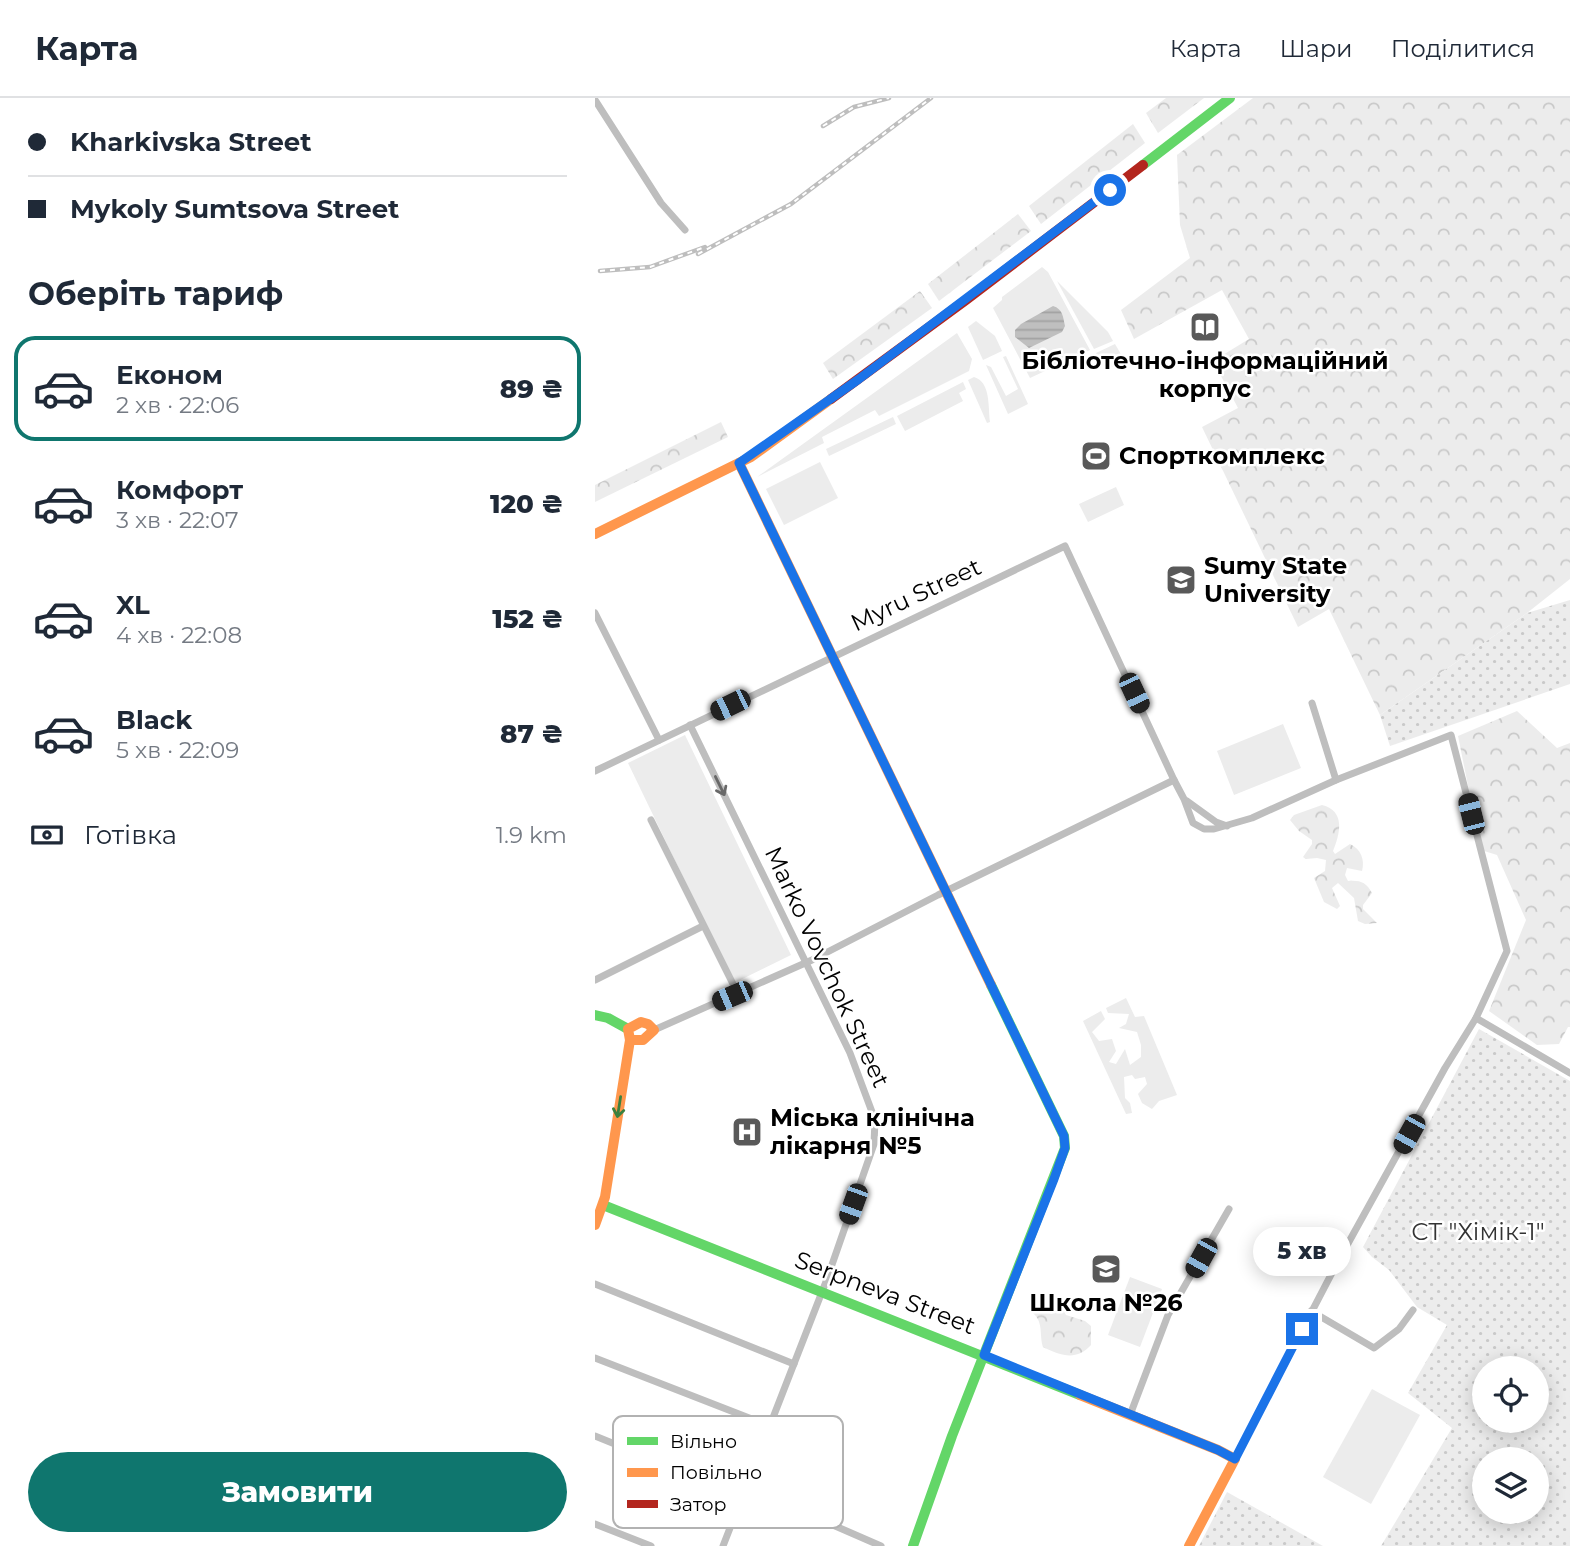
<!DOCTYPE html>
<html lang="uk">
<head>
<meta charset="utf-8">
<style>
  :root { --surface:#fff; --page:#f6f6f7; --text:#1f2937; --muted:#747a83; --line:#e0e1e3; --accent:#0f766e }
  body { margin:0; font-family:Montserrat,sans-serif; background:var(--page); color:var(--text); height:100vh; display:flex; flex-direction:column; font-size:26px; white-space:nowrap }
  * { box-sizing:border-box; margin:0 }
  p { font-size:23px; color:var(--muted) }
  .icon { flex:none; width:38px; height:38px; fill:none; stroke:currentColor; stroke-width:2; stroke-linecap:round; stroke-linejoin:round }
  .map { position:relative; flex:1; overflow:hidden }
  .details { display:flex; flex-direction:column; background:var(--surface); width:595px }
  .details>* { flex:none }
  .top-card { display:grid; align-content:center; height:154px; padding:0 28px; background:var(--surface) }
  .buttons { position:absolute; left:877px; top:1258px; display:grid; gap:14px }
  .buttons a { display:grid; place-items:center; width:77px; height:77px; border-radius:50%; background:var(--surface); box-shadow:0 4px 18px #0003; font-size:35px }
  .end { position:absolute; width:32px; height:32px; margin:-16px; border:9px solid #1a73e8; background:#fff; box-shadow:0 0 0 4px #fff }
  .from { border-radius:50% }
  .bubble { position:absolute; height:49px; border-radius:24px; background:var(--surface); box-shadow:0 4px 18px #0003; font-size:23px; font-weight:800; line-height:49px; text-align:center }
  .car { position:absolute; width:21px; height:42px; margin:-21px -10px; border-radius:9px; box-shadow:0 0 5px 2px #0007; background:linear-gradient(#222 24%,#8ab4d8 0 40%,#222 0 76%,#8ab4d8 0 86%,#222 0) }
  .top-card b { display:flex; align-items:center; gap:24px; height:66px; font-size:26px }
  .top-card b+b { border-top:2px solid var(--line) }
  .top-card i { width:18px; height:18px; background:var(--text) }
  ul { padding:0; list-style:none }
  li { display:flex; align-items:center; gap:21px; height:105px; margin:0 14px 10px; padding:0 14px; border:4px solid transparent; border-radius:21px }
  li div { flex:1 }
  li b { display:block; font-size:26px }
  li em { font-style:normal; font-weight:800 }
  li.selected { border-color:var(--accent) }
  li>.icon { width:63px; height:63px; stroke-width:1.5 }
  h2 { padding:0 28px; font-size:32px; line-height:84px }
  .pay { display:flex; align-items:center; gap:18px; height:77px; padding:0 28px; font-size:26px }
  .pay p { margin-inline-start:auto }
  .action { display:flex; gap:14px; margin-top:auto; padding:14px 28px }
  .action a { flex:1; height:80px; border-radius:42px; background:var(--accent); color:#fff; font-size:28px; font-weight:800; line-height:80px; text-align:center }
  header { display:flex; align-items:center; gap:42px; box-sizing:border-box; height:98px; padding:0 35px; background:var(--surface); border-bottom:2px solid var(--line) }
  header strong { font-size:33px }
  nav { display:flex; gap:38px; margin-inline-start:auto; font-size:24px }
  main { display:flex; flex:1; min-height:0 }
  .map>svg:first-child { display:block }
  .green { fill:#ececec }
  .forest { fill:url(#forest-crowns) }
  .garden { fill:url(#garden-dots); fill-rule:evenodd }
  .water { fill:url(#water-rules) }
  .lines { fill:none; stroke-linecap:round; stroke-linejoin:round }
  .street { stroke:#bebebe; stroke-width:7 }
  .fast { stroke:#63d668; stroke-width:10 }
  .slow { stroke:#ff974d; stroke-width:10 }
  .jam { stroke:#b3261e; stroke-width:10 }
  .rail-casing { stroke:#bebebe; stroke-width:4.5 }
  .rail { stroke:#fff; stroke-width:2; stroke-dasharray:5; stroke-linecap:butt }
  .oneway { stroke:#686868 }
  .oneway2 { stroke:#3b803e }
  .route { stroke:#1a73e8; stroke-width:9 }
  .labels { text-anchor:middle; stroke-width:5; stroke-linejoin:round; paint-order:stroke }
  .poi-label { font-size:24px; font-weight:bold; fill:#000; stroke:#fff; text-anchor:start }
  .street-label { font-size:24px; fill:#000; stroke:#fff }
  .park-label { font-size:24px; fill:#333; stroke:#fff }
  .key { fill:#fff; stroke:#b2b2b2; stroke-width:2 }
  .key-label { font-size:19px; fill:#000 }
</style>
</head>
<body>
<header>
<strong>Карта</strong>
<nav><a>Карта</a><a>Шари</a><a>Поділитися</a></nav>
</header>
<main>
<section class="details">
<div class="top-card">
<b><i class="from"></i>Kharkivska Street</b>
<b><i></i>Mykoly Sumtsova Street</b>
</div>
<h2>Оберіть тариф</h2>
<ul>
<li class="selected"><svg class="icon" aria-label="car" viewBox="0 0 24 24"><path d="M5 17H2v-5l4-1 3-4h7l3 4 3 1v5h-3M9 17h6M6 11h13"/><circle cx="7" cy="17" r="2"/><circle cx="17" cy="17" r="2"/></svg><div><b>Економ</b><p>2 хв · 22:06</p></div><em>89 ₴</em></li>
<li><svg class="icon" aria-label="car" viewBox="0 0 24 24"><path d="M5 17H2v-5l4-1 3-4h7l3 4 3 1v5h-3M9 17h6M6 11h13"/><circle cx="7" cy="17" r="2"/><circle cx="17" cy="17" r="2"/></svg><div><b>Комфорт</b><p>3 хв · 22:07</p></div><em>120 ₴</em></li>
<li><svg class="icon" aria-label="car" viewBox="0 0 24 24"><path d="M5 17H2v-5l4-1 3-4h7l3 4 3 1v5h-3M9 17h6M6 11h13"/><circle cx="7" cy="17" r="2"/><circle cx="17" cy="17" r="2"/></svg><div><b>XL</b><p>4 хв · 22:08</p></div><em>152 ₴</em></li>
<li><svg class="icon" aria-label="car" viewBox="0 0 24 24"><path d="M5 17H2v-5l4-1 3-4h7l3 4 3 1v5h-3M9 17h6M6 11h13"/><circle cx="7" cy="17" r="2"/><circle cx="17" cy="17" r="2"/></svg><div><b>Black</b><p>5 хв · 22:09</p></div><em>87 ₴</em></li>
</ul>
<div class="pay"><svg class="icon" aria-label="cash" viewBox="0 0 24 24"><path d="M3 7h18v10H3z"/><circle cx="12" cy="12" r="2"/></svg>Готівка<p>1.9 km</p></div>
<div class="action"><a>Замовити</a></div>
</section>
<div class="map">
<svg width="975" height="1448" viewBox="0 0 975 1448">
  <defs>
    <pattern id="forest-crowns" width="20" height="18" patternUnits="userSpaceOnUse" patternTransform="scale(1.75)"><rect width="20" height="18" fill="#ececec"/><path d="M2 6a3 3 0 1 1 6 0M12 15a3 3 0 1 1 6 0" fill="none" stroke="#c9c9c9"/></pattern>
    <pattern id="garden-dots" width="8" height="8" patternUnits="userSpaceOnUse" patternTransform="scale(1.75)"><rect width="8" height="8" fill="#ececec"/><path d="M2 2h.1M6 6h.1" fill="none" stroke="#c9c9c9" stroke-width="1.8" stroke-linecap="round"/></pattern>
    <pattern id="water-rules" width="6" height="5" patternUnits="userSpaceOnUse" patternTransform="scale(1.75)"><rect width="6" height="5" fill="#bfbfbf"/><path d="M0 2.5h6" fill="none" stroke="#a2a2a2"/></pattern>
  </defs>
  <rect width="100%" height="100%" fill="#fff"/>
  <g class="green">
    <path d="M 447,169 L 453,174 L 495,252 L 435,280 L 398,210 L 407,202 L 407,199 Z"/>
    <path d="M 462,183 L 513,234 L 518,243 L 499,251 Z"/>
    <path d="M 381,223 L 400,238 L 407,253 L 388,262 L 373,229 Z"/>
    <path d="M 362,235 L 377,261 L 374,273 L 284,318 L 280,312 L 227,339 L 229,345 L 162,379 Z"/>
    <path d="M 520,246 L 530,263 L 510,272 L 501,255 Z"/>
    <path d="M 411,258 L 433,306 L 413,316 L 391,267 L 396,269 L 411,298 L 423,291 L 408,259 Z"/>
    <path d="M 379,279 C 396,284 393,309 395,324 L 392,325 L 373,282 Z"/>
    <path d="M 368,284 L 371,291 L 364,295 L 368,303 L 310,333 L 302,318 Z"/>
    <path d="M 298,319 L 301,326 L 234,358 L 231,351 Z"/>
    <path d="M 225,364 L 243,400 L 189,427 L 171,391 Z"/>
    <path d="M 521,389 L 529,407 L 493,424 L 484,406 Z"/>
    <path d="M 688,626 L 706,670 L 639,697 L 622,653 Z"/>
    <path d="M 90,637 L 196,857 L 139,885 L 33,665 Z"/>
    <path d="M 531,900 L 540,919 L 549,918 L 582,997 L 564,1003 L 557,1011 L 547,1005 L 543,996 L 552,986 L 550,979 L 540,981 L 537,977 L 529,979 L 530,1000 L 535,1005 L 537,1015 L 531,1016 L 488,923 L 506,913 L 510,921 L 497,934 L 504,943 L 517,941 L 521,953 L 514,964 L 521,966 L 530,951 L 535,967 L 546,959 L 546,947 L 542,934 L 524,930 L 531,926 L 534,916 L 513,915 L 511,910 Z"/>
    <path d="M 535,1179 L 567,1191 L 545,1249 L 513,1237 Z"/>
    <path d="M 777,1291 L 825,1317 L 776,1406 L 728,1379 Z"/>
  </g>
  <g class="forest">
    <path d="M 571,0 L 609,0 L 563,35 L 551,15 Z"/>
    <path d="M 658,0 L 975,0 L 975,481 L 932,515 L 785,617 L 734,511 L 703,529 L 607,329 L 643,310 L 618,263 L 654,241 L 627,192 L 539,241 L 526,212 L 595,160 L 585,127 L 582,57 Z"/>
    <path d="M 538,26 L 550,45 L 446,126 L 434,108 Z"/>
    <path d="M 423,116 L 436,133 L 344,203 L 333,186 Z"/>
    <path d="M 325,193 L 337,210 L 238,281 L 228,265 Z"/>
    <path d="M 126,324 L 133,339 L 0,404 L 0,387 Z"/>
    <path d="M 922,613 L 962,650 L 975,645 L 975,929 L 973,929 L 964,946 L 942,947 L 894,913 L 931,822 L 902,757 L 886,752 L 863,638 Z"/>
    <path d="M 727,707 C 751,713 745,736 738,753 L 740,756 L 755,746 C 766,751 770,762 767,773 L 752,770 L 750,777 L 753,783 C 765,782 771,784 777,795 L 768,807 L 768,811 L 782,825 L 770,826 L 763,823 L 759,800 L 743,785 L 737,790 L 745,808 L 742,811 L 729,804 L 719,780 L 730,773 L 731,762 L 722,760 L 711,761 L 708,759 L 717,746 L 717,742 L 704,733 L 695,722 L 699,717 Z"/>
    <path d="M 465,1206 L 471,1217 L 490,1223 L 496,1228 L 496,1247 C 482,1263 466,1258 448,1249 C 444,1237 449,1225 438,1215 L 439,1211 L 447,1207 L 451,1214 L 457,1216 Z"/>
  </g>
  <g class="garden">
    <path d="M 975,502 L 975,586 L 795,648 L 785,617 L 932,515 Z"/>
    <path d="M 884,931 L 975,983 L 975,1448 L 786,1448 L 857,1330 L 813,1295 L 852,1227 L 822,1209 L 794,1172 L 777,1159 L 768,1149 ZM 942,1270 L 942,1323 L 889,1323 L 889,1270 ZM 889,1362 L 942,1362 L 942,1414 L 889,1414 Z"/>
    <path d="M 632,1394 L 728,1448 L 604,1448 Z"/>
  </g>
  <path class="water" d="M 458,208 C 468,211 468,219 470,228 L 467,234 L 434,250 L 420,239 L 420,232 L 426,226 Z"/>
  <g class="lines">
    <g class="street">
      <path d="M 0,2 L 66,105 L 90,132"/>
      <path d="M 0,515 L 64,642"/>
      <path d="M 717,605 L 741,682"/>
      <path d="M 95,627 L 255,955 L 280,1022 L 279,1046 L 232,1181 L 128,1448"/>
      <path d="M 0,673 L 470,448 L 579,682 L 589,701 L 598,725 L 609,731 L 619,731 L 657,720 L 741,682 L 856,637 L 912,853 L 881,920 L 850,970 L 740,1169 L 640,1361"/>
      <path d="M 592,703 L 621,724 L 632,728"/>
      <path d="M 56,722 L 143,896"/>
      <path d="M 0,882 L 108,828"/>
      <path d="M 881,920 L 975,975"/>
      <path d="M 59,932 L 217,862 L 343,797 L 579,682"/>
      <path d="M 0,1186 L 199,1266"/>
      <path d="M 716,1213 L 779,1250 L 804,1231 L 818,1212"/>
      <path d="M 0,1260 L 175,1328"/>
      <path d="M 535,1317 L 573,1217 L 634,1111"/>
      <path d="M 0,1338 L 155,1401 L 231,1424 L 286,1448"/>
      <path d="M 0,1426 L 56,1448"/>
    </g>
    <g class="fast">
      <path d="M 548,67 L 635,0"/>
      <path d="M 0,917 L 13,920 L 33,931"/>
      <path d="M 8,1107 L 485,1297"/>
      <path d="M 318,1448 L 357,1338 L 470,1050 L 469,1038 L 396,887"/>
    </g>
    <g class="slow">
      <path d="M 144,365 L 396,887"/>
      <path d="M 0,436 L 156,359 L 236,301"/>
      <path d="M 0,1127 L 10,1099 L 35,942 L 33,931 L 46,924 L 53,926 L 59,932 L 48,942 L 35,942"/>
      <path d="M 485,1297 L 623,1352 L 640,1361 L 594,1448"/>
    </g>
    <path class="jam" d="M 236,301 L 371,202 L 548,67"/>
    <g class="rail-casing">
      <g id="rail">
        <path d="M 228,28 L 259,9 L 294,0"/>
        <path d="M 103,156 L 196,106 L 336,0"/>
        <path d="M 5,173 L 55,169 L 110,149"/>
      </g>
    </g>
    <use href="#rail" class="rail"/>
  </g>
  <defs><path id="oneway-shaft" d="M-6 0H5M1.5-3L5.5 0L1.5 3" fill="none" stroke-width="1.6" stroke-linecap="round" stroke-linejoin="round" transform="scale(1.75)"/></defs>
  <use class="oneway" href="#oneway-shaft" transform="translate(125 688) rotate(64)"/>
  <use class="oneway2" href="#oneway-shaft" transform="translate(24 1009) rotate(99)"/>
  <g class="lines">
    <path class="route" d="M 515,92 L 264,281 L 144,365 L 469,1038 L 470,1050 L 459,1081 L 389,1257 L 623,1352 L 640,1361 L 707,1231"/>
  </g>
  <defs>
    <g id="library-square" transform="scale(1.575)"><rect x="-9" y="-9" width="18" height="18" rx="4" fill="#595959" stroke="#fff"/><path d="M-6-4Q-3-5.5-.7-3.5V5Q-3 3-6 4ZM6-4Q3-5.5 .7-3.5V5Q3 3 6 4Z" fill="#fff"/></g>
    <g id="stadium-square" transform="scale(1.575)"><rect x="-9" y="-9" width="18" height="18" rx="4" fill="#595959" stroke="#fff"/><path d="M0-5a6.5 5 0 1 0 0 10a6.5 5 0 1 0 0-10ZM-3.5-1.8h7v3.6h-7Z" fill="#fff"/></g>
    <g id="university-square" transform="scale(1.575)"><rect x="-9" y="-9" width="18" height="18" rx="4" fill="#595959" stroke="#fff"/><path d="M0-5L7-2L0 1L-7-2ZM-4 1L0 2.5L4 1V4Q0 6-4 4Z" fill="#fff"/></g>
    <g id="hospital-square" transform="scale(1.575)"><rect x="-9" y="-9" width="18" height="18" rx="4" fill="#595959" stroke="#fff"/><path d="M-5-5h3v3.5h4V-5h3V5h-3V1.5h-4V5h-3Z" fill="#fff"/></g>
    <g id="school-square" transform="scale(1.575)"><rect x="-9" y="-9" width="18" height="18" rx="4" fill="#595959" stroke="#fff"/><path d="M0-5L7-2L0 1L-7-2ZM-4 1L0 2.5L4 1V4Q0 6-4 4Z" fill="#fff"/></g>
  </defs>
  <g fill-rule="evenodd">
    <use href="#library-square" x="610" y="229"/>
    <use href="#stadium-square" x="501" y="358"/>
    <use href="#university-square" x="586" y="482"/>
    <use href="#hospital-square" x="152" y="1034"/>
    <use href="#school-square" x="511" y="1171"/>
  </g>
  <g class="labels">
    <g class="poi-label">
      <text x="610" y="271" text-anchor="middle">Бібліотечно-інформаційний<tspan x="610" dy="28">корпус</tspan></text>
      <text x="524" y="366">Спорткомплекс</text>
      <text x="609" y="476">Sumy State<tspan x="609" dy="28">University</tspan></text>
      <text x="175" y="1028">Міська клінічна<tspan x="175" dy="28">лікарня №5</tspan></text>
      <text x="511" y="1213" text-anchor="middle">Школа №26</text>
    </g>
    <g class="street-label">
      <text transform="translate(321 497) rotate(-25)" y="8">Myru Street</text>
      <text transform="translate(232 869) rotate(65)" y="8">Marko Vovchok Street</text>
      <text transform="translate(290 1195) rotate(21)" y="8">Serpneva Street</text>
    </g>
    <g class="park-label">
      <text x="883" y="1142">СТ "Хімік-1"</text>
    </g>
  </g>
  <rect x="18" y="1318" width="230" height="112" rx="10" class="key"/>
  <rect x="32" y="1339" width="31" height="8" fill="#63d668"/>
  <rect x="32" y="1370" width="31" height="9" fill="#ff974d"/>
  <rect x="32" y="1402" width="31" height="8" fill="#b3261e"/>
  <g class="key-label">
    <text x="75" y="1350">Вільно</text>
    <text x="75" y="1381">Повільно</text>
    <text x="75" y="1413">Затор</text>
  </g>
</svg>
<div class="buttons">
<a><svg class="icon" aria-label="locate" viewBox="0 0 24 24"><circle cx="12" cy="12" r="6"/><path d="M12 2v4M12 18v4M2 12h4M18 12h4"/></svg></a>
<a><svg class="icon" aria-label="layers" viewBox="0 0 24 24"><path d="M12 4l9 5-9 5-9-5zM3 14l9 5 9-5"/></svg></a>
</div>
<i class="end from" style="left:515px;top:92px"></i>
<i class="end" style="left:707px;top:1231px"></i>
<div class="bubble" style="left:658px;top:1129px;width:98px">5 хв</div>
<i class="car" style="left:539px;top:595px;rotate:155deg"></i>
<i class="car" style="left:135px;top:607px;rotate:244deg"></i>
<i class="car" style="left:876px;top:716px;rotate:346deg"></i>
<i class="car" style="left:137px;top:898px;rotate:247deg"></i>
<i class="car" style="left:814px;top:1036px;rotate:209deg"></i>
<i class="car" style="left:258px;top:1106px;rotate:200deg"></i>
<i class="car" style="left:606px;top:1160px;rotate:209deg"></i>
</div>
</main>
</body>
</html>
